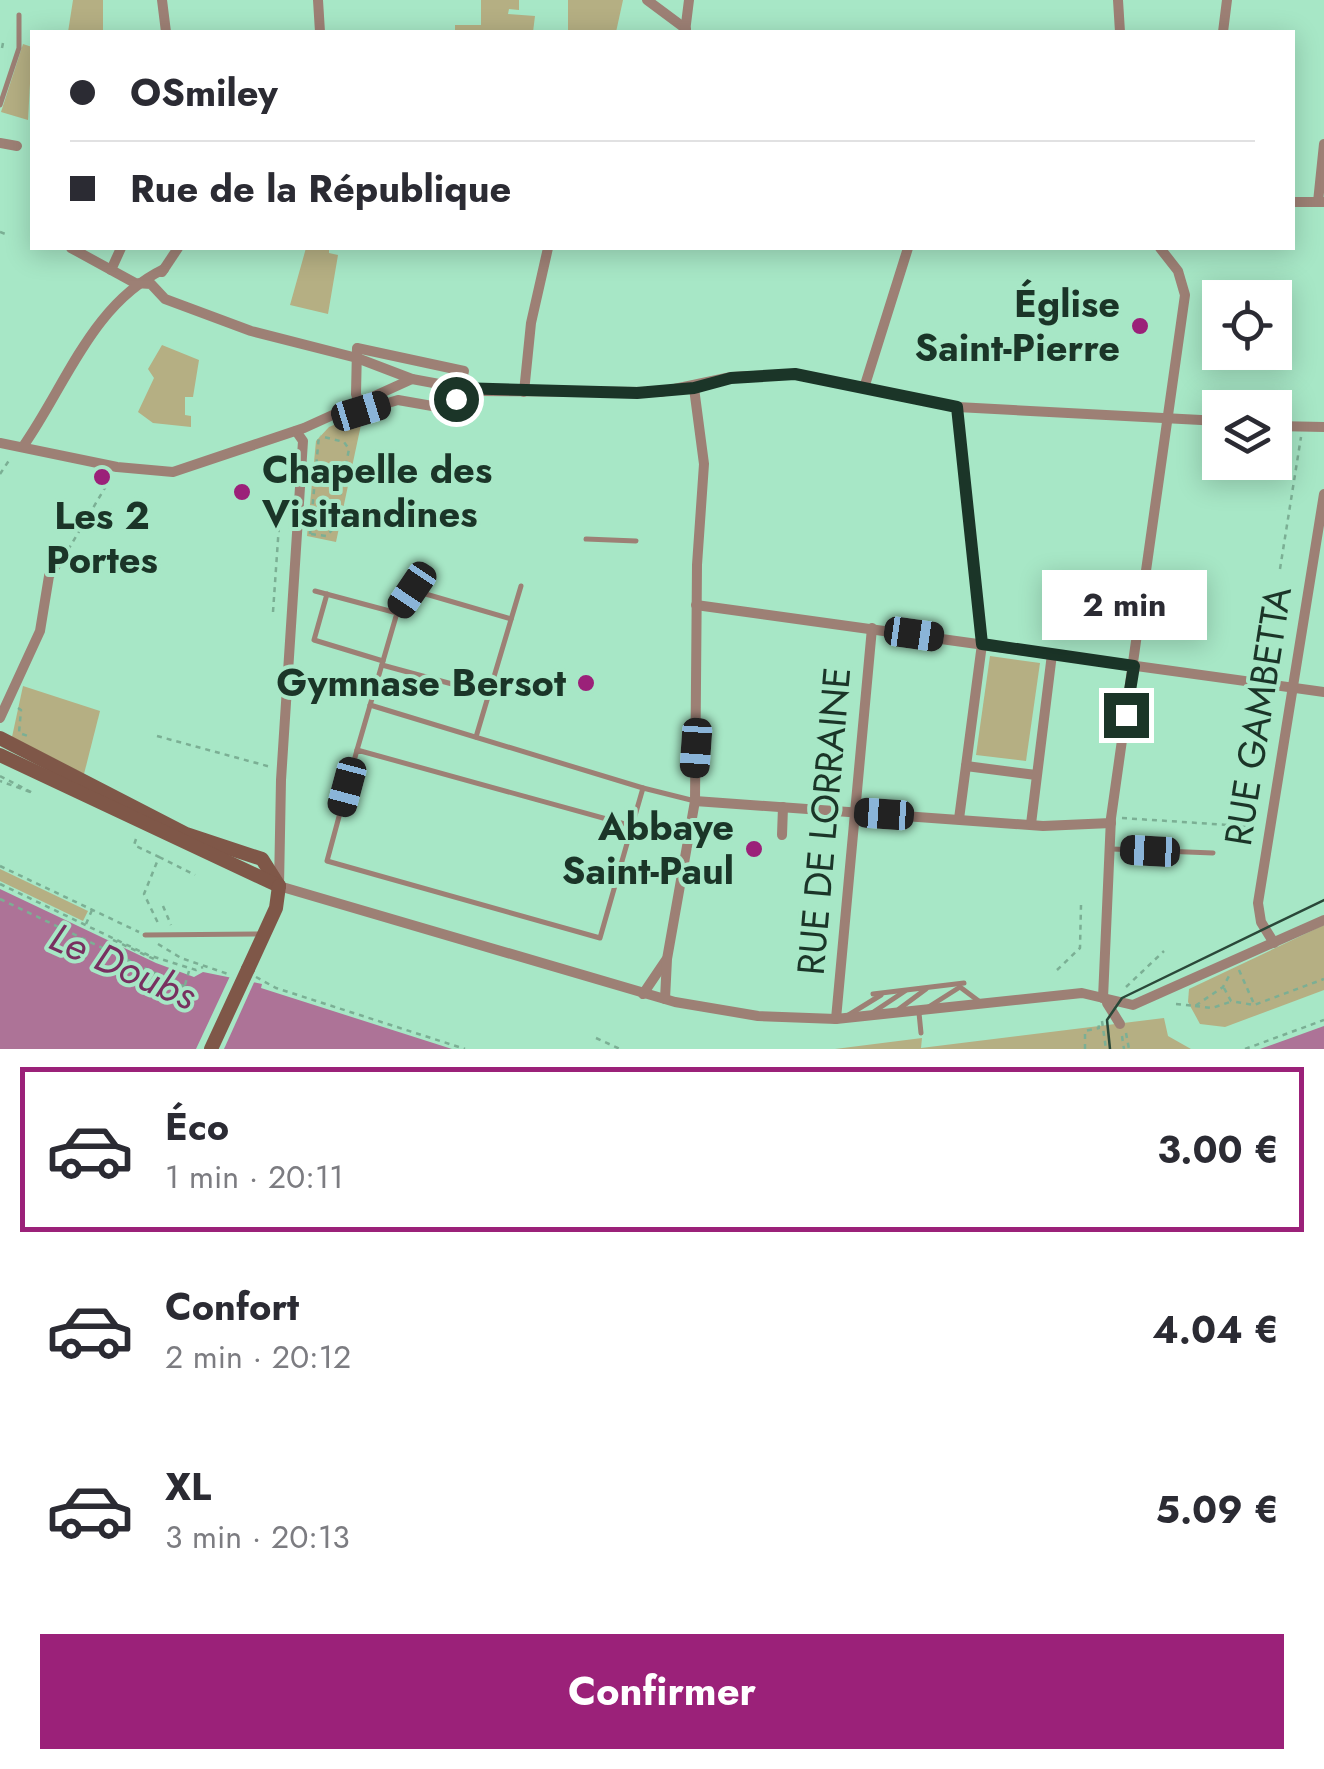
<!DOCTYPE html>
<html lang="fr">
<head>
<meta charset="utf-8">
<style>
  :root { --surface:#fff; --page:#f2f2f3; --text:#2b2b33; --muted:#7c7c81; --line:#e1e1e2; --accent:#9b2179 }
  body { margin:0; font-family:Jost,sans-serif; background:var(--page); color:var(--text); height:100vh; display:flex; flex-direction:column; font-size:38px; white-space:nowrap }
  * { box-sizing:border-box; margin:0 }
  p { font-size:32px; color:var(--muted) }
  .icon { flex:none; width:55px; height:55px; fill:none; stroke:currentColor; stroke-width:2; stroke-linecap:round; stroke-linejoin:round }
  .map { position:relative; height:1049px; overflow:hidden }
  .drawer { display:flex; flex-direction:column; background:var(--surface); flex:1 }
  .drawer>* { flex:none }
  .hud { position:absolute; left:30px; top:30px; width:1265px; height:220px; border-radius:0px; box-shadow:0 5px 25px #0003; display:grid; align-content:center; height:220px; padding:0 40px; background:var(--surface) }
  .tools { position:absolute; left:1202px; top:280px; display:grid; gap:20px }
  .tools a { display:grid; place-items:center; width:90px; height:90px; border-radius:0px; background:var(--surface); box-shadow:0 5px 25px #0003; font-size:50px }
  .end { position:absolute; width:45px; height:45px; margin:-22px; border:12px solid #1b3528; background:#fff; box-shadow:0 0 0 5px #fff }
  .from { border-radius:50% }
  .bubble { position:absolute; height:70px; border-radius:0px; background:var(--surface); box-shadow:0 5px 25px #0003; font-size:32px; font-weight:700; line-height:70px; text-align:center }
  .car { position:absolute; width:30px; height:60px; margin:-30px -15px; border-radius:12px; box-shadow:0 0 8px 2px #0007; background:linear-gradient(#222 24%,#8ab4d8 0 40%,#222 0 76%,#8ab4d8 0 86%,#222 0) }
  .hud b { display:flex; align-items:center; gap:35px; height:95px; font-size:38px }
  .hud b+b { border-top:2px solid var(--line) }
  .hud i { width:25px; height:25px; background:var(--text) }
  ul { padding:18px 0 0; list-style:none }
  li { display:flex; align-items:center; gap:30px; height:165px; margin:0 20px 15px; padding:0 20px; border:5px solid transparent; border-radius:0px }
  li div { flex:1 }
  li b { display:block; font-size:38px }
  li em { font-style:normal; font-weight:700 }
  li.current { border-color:var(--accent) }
  li>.icon { width:90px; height:90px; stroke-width:1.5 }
  .action { display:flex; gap:20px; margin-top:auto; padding:20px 40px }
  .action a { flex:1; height:115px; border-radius:0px; background:var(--accent); color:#fff; font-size:40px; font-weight:700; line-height:115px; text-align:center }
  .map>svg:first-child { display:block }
  .green { fill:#b5af83 }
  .water { fill:#ad7397 }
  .pier { fill:#a7e7c6 }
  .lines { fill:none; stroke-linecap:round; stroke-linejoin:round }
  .path { stroke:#7baf94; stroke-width:2.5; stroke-dasharray:5 5; stroke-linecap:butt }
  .lane { stroke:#9d8075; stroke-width:5 }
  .street { stroke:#9d8075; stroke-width:10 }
  .secondary { stroke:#7f5748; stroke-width:14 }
  .tram { stroke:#2a4839; stroke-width:2.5 }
  .secondary-bridge { stroke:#7f5748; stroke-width:14 }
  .route { stroke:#1b3528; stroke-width:12 }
  .poi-dot { fill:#9b2179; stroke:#a7e7c6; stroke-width:4 }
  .labels { text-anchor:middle; stroke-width:8; stroke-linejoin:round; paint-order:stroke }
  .poi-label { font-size:38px; font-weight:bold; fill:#1b3528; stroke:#a7e7c6; text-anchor:end }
  .street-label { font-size:38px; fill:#1b3528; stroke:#a7e7c6 }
  .water-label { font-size:40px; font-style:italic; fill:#783060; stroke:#a7e7c6 }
</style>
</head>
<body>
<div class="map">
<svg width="1324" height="1049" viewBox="0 0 1324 1049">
  <rect width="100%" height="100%" fill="#a7e7c6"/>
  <g class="green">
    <path d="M 73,0 L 103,0 L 103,32 L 68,32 Z"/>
    <path d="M 481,0 L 519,0 L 519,10 L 509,9 L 508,14 L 535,16 L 533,32 L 455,32 L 455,25 L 481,25 Z"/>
    <path d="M 568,0 L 623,0 L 616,32 L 568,32 Z"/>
    <path d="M 23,44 L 32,47 L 28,120 L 1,112 Z"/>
    <path d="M 306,248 L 329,248 L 329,253 L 338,255 L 328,314 L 290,305 Z"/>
    <path d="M 162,345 L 199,360 L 193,397 L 185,397 L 185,415 L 191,416 L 191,427 L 153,423 L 138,412 L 154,378 L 148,369 Z"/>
    <path d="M 353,417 L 355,423 L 362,420 L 336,542 L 307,536 L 316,441 L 329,427 Z"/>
    <path d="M 990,656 L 1040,663 L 1026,761 L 976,755 Z"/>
    <path d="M 23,686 L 100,711 L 84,774 L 12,737 Z"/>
    <path d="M 0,869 L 88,911 L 83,921 L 0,881 Z"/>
    <path d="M 1324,925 L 1324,990 L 1225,1027 L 1200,1024 L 1188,1002 L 1189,989 Z"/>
    <path d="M 1164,1018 L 1168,1036 L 1191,1049 L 835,1049 L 922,1038 L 921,1048 Z"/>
  </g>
  <g class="water">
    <path d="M 0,889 L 156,963 L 194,977 L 203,972 L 262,984 L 261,988 L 452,1049 L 0,1049 Z"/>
    <path d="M 1324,1026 L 1324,1049 L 1260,1049 Z"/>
  </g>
  <path class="pier" d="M 231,974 L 256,978 L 224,1049 L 196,1049 Z"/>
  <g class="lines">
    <g class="path">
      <path d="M 2,48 L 3,43"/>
      <path d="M 0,232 L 8,235"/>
      <path d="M 1042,311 L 1092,314"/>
      <path d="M 0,474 L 10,459"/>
      <path d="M 310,534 L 319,435"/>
      <path d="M 311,534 L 326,536 L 334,528 L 349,449 L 344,442 L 320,436"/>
      <path d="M 68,550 L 112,476"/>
      <path d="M 1280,569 L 1301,437"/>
      <path d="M 273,612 L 279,525"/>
      <path d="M 18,708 L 21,710 L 19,733 L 28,736"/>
      <path d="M 157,736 L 271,767"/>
      <path d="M 0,776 L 33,793 L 0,781"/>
      <path d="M 1122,818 L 1259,827"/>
      <path d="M 136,839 L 134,845 L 159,857 L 144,894 L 159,925"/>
      <path d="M 159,857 L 195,875"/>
      <path d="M 0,866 L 139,932"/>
      <path d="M 0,884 L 148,955 L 196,970 L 203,967"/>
      <path d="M 0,899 L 157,974"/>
      <path d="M 163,906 L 171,925"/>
      <path d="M 86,924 L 92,910"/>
      <path d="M 113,940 L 156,960"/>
      <path d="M 158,944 L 181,958 L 228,974"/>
      <path d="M 1057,970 L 1080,948 L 1081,905"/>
      <path d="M 1239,970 L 1254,1004"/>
      <path d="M 256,977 L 276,988 L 465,1049"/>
      <path d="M 171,982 L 187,987"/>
      <path d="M 185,985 L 189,971"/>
      <path d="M 1126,987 L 1164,951"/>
      <path d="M 1224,988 L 1231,1001 L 1254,1005 L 1324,979"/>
      <path d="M 1176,1004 L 1195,1006 L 1223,987 L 1229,976"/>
      <path d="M 1195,1006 L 1212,1008 L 1230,1002"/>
      <path d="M 1102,1021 L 1106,1049"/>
      <path d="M 1126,1033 L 1129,1049"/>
      <path d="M 1122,1036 L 1124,1049"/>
      <path d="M 596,1038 L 620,1049"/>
      <path d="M 1085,1049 L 1085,1031 L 1099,1028 L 1098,1021"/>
      <path d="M 1245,1049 L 1324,1020"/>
    </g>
    <g class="lane">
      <path d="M 0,105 L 19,48 L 19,15"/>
      <path d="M 586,539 L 636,541"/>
      <path d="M 315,591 L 397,613 L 357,750"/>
      <path d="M 327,594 L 314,640 L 383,661"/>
      <path d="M 1084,601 L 1138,612"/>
      <path d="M 397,613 L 412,590 L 511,619"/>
      <path d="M 382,665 L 489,694"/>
      <path d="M 370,705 L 643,788"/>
      <path d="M 476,737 L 521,586"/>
      <path d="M 632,826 L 600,938 L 327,861 L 357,750 L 632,826 L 643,788 L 695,801"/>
      <path d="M 1112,849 L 1213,853"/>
      <path d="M 145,935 L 261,934"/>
      <path d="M 873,994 L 964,983"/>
      <path d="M 899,1009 L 926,989"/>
      <path d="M 872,1013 L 905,991"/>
      <path d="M 847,1016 L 881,995"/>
      <path d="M 921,1033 L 919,1013 L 960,987 L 980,1002"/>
    </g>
    <g class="street">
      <path d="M 162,0 L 166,32"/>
      <path d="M 318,0 L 320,32"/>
      <path d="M 647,0 L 686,29"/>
      <path d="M 1118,0 L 1120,32"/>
      <path d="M 685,32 L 689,0"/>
      <path d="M 1223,32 L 1227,0"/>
      <path d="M 0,143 L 17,146"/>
      <path d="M 1292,202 L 1323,202"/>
      <path d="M 1318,202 L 1324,144"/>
      <path d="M 71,248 L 135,283 L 151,284 L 165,299 L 251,331 L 357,358 L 412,379 L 477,391 L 660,392 L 731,377 L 795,374 L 957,407 L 1220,421"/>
      <path d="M 111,270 L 121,248"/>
      <path d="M 162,272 L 178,248"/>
      <path d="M 357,348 L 464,371 L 455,410 L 398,400 L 361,411 L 356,394 Z"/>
      <path d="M 864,388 L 908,248"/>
      <path d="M 524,392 L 531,323 L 548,248"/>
      <path d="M 957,407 L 982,644 L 959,819"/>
      <path d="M 1275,426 L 1324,427"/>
      <path d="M 296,431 L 303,441 L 281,780 L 279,886 L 675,1002 L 758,1016 L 836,1019 L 1082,993 L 1133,1005 L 1324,920"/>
      <path d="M 0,443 L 117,467 L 173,472 L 304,428 L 412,379"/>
      <path d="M 24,445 C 67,383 92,304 164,269"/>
      <path d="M 696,605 L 1324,692"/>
      <path d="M 0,718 L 40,631 L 49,576 L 60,559"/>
      <path d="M 966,766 L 1036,775"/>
      <path d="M 695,801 L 1043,826 L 1111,823"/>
      <path d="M 1031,824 L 1052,654"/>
      <path d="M 782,835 L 783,807"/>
      <path d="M 1274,943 L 1261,922 L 1258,903 L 1324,494"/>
      <path d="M 643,994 L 666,960"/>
      <path d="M 1103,998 L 1111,818 L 1185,295 L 1178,271 L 1160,248"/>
      <path d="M 665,999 L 667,959 L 695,801 L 697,565 L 704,464 L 694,388"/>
      <path d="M 1107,1003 L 1120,1024"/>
      <path d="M 836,1019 L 872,628"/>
    </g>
    <g class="secondary">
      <path d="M 0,738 L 186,834 L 262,859 L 279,886"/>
      <path d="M 0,755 L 279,886"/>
      <path d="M 248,969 L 276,908 L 279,886"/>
    </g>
    <path class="tram" d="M 1110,1049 L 1107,1020 L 1122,998 L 1324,900"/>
    <path class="secondary-bridge" d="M 211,1049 L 248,969"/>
  </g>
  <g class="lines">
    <path class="route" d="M 456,399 L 458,388 L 637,393 L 694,388 L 731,378 L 795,374 L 957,407 L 982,644 L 1134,666 L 1126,715"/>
  </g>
  <g class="poi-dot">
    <circle cx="1140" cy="326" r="10"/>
    <circle cx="102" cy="477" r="10"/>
    <circle cx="242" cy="492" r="10"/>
    <circle cx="586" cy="683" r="10"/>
    <circle cx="754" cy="849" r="10"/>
  </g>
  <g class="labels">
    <g class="poi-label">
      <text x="1120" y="317">Église<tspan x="1120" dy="44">Saint-Pierre</tspan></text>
      <text x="262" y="483" text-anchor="start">Chapelle des<tspan x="262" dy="44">Visitandines</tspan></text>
      <text x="102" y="529" text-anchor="middle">Les 2<tspan x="102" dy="44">Portes</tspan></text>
      <text x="566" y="696">Gymnase Bersot</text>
      <text x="734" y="840">Abbaye<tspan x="734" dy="44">Saint-Paul</tspan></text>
    </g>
    <g class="street-label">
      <text transform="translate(1258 716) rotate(-81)" y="13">RUE GAMBETTA</text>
      <text transform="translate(824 821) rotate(-85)" y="13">RUE DE LORRAINE</text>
    </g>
    <g class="water-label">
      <text transform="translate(123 966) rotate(24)" y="14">Le Doubs</text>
    </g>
  </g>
</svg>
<div class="tools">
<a><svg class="icon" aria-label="locate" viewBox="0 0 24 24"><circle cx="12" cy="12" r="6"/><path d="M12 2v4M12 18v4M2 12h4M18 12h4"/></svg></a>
<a><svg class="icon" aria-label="layers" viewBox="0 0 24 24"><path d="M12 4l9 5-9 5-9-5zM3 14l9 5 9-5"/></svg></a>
</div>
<i class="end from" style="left:456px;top:399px"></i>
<i class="end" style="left:1126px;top:715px"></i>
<div class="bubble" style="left:1042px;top:570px;width:165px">2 min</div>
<i class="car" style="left:361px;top:411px;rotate:73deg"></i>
<i class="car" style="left:412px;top:590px;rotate:214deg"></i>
<i class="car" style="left:914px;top:634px;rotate:98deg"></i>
<i class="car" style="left:696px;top:748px;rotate:184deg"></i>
<i class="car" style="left:347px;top:787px;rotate:195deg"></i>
<i class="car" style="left:884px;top:814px;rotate:274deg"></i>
<i class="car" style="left:1150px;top:851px;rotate:273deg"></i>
<div class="hud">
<b><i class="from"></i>OSmiley</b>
<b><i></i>Rue de la République</b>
</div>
</div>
<section class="drawer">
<ul>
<li class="current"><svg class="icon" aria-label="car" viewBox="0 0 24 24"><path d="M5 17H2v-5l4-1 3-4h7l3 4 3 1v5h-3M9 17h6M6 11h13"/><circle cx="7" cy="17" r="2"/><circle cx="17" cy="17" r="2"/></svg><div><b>Éco</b><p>1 min · 20:11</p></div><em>3.00 €</em></li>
<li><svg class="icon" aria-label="car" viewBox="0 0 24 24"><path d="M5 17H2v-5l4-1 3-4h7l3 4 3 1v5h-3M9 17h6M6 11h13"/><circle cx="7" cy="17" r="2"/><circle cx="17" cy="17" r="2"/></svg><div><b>Confort</b><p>2 min · 20:12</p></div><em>4.04 €</em></li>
<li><svg class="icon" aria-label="car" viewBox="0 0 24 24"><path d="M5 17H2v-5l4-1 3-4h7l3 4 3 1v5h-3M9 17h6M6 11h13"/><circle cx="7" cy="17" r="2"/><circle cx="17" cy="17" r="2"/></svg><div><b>XL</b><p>3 min · 20:13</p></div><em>5.09 €</em></li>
</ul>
<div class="action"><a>Confirmer</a></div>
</section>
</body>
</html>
